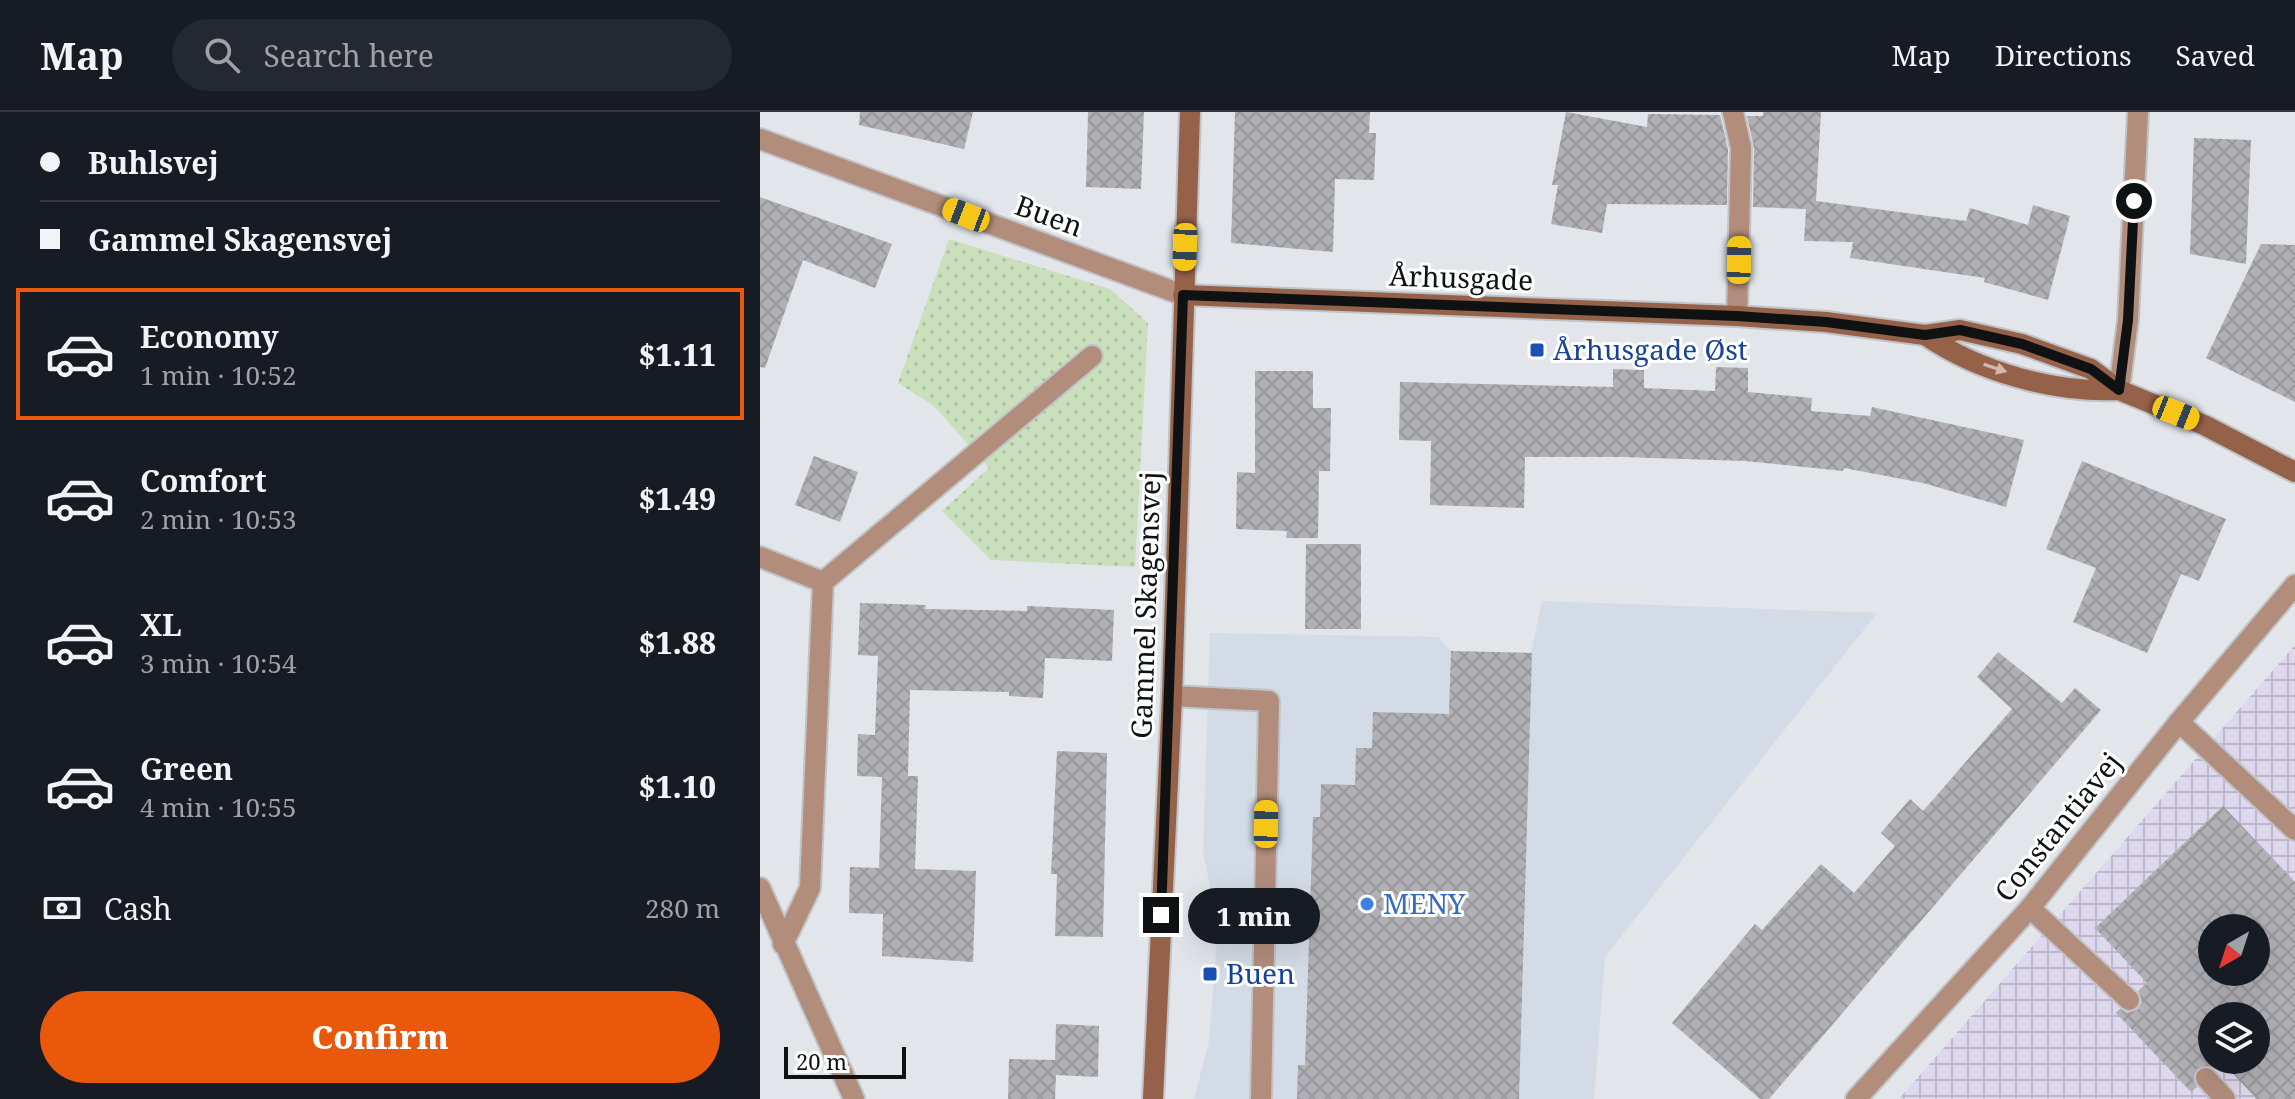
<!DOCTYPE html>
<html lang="en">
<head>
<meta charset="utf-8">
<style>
  :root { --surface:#171b24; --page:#242831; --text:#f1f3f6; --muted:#9ea1a6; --line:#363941; --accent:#ea580c }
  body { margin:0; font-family:"Noto Serif",serif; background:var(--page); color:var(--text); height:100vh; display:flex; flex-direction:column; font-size:30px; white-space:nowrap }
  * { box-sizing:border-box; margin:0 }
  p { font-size:26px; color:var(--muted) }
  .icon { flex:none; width:44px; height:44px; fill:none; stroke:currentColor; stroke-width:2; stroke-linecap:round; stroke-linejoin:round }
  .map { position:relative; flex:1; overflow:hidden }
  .drawer { display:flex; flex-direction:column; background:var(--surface); width:760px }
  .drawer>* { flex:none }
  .guide { display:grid; align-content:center; height:176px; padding:0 40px; background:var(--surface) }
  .needle { width:52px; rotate:219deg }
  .tools { position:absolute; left:1438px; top:802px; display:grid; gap:16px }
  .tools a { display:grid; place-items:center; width:72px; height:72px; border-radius:50%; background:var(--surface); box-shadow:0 8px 32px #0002; font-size:40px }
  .scale { position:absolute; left:24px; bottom:20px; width:122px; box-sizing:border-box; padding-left:8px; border:4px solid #101113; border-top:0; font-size:22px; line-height:28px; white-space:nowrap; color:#101113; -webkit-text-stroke:6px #fff; paint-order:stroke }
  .end { position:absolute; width:36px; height:36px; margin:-18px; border:10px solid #101113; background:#fff; box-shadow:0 0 0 4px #fff }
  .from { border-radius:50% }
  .bubble { position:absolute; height:56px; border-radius:28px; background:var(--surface); box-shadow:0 8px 32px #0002; font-size:26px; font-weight:800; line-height:56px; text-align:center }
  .car { position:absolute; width:24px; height:48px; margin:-24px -12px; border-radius:10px; box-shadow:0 0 6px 2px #0007; background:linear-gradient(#f5c518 24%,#345 0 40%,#f5c518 0 76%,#345 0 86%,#f5c518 0) }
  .guide b { display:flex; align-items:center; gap:28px; height:76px; font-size:30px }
  .guide b+b { border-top:2px solid var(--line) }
  .guide i { width:20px; height:20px; background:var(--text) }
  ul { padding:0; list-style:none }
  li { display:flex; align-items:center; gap:24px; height:132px; margin:0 16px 12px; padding:0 24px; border:4px solid transparent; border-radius:0px }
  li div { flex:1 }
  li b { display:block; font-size:30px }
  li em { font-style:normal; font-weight:800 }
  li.active { border-color:var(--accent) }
  li>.icon { width:72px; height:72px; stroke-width:1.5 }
  .pay { display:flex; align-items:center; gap:20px; height:88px; padding:0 40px; font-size:30px }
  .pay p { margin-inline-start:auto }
  .button { display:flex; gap:16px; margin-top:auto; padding:16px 40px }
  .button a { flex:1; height:92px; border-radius:48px; background:var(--accent); color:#fff; font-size:32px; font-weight:800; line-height:92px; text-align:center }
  header { display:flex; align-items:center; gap:48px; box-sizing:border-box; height:112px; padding:0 40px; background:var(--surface); border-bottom:2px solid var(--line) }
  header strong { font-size:38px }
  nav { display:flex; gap:44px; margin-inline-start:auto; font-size:28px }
  .search { width:560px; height:72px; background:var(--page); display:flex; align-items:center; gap:20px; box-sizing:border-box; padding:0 28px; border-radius:44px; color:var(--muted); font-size:30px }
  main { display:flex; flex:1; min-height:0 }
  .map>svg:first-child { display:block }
  .built { fill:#d3dbe6 }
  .industrial { fill:url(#industrial-grid); fill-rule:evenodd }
  .grass { fill:url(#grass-dots) }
  .building { fill:url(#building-cross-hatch); fill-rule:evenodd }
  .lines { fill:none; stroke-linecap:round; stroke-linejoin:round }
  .lane-casing { stroke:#c0c4c8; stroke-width:24 }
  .street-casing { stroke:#c0c4c8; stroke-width:24 }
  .secondary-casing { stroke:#c0c4c8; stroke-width:24 }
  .lane { stroke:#b28d7c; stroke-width:20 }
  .street { stroke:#b28d7c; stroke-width:20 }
  .secondary { stroke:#966149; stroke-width:20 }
  .oneway { fill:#d0b8ad }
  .route { stroke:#101113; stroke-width:10 }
  .transit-dot { fill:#1a4fb4; stroke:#fff; stroke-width:3 }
  .shop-dot { fill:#3f7fe0; stroke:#fff; stroke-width:3 }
  .labels { text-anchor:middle; stroke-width:6; stroke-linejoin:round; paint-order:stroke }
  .street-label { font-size:28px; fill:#101113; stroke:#fff }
  .transit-label { font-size:28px; fill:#164399; stroke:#fff; text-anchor:start }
  .shop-label { font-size:28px; fill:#366cbe; stroke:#fff; text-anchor:start }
</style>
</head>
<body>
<header>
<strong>Map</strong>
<div class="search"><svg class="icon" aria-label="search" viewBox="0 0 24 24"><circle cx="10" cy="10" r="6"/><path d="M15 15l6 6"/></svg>Search here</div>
<nav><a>Map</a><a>Directions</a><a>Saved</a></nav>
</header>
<main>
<section class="drawer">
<div class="guide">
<b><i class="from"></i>Buhlsvej</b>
<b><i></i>Gammel Skagensvej</b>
</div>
<ul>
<li class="active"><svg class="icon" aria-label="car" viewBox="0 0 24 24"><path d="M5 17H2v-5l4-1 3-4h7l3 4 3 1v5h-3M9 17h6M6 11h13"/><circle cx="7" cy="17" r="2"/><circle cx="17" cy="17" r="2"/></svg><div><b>Economy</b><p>1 min · 10:52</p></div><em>$1.11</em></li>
<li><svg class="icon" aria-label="car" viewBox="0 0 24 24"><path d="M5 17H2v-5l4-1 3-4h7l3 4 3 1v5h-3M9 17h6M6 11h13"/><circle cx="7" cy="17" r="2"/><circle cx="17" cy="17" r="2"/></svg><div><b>Comfort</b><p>2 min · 10:53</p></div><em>$1.49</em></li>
<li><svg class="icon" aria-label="car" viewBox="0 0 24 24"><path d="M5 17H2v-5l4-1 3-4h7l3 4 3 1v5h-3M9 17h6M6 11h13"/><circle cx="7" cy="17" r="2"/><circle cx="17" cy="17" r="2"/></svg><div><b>XL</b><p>3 min · 10:54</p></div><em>$1.88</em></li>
<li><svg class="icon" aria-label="car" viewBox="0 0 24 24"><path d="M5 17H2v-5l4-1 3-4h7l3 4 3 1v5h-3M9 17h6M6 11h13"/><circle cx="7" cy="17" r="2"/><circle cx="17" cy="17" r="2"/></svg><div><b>Green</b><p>4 min · 10:55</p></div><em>$1.10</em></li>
</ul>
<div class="pay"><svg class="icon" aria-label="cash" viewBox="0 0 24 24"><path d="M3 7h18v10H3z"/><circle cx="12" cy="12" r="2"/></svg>Cash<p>280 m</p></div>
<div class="button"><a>Confirm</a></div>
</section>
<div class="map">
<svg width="1535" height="987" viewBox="0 0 1535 987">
  <defs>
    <pattern id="industrial-grid" width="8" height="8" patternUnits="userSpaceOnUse" patternTransform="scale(2)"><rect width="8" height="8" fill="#ded8ee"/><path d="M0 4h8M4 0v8" fill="none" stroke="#bdb8cb"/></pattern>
    <pattern id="grass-dots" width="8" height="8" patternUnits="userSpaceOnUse" patternTransform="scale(2)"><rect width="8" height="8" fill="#cadfbb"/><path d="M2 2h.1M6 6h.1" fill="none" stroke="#acbea0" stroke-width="1.8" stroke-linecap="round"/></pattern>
    <pattern id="building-cross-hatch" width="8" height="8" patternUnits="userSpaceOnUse" patternTransform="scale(2)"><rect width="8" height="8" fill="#b0b0b5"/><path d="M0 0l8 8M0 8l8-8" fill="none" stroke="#96969b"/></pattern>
  </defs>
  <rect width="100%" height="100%" fill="#e2e6eb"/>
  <path class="built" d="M 782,489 L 1117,501 L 845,845 L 834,987 L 434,987 L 449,929 L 458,813 L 443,740 L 450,521 L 678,525 L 691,539 L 771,541 Z"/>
  <path class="industrial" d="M 1535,533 L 1535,987 L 1139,987 ZM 1452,816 L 1496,816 L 1496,860 L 1452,860 ZM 1452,904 L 1496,904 L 1496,948 L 1452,948 Z"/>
  <path class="grass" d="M 189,127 L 350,177 L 388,211 L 375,455 L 231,448 L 182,399 L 229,356 L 174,294 L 138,271 Z"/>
  <g class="building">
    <path d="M 100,0 L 213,0 L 204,37 L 99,13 Z"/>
    <path d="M 328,0 L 384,0 L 381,77 L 326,75 Z"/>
    <path d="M 475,0 L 610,0 L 609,21 L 616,21 L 614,68 L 575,67 L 573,140 L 471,131 Z"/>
    <path d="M 806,0 L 887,15 L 888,2 L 960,3 L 968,37 L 967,93 L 847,92 L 842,121 L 791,112 L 798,73 L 792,73 Z"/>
    <path d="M 1003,0 L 1061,0 L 1056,89 L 1206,109 L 1210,96 L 1268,113 L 1273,93 L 1310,104 L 1288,188 L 1224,170 L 1225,166 L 1090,146 L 1093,130 L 1044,129 L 1046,97 L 993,95 L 994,36 L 987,4 L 1003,4 Z"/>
    <path d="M 1434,26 L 1491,28 L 1486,152 L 1430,142 Z"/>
    <path d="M 0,85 L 132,132 L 115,176 L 43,148 L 5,256 L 0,255 Z"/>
    <path d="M 1501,132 L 1535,133 L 1535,290 L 1446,246 Z"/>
    <path d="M 956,255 L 988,256 L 988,280 L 1052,286 L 1051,299 L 1110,304 L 1112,295 L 1264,328 L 1246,395 L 1163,371 L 1084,356 L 1083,359 L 985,349 L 863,345 L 765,345 L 764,396 L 670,393 L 671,329 L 639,328 L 640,270 L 853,275 L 853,257 L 884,258 L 884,276 L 955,279 Z"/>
    <path d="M 495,259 L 553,259 L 553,296 L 571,296 L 570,359 L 559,359 L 558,426 L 526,426 L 527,419 L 476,417 L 477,360 L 495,361 Z"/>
    <path d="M 54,344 L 98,360 L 80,410 L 35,393 Z"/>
    <path d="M 1322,349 L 1466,407 L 1439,469 L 1421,462 L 1387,541 L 1313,510 L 1336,456 L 1286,437 Z"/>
    <path d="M 546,432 L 601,432 L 601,517 L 545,517 Z"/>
    <path d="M 100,491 L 166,493 L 165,497 L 267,499 L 267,494 L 354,498 L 352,549 L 285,546 L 283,586 L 249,584 L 249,580 L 150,578 L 148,664 L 158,664 L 155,757 L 216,759 L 213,850 L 122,844 L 123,802 L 89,801 L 90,755 L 119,756 L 122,665 L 97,664 L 98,622 L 115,623 L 118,544 L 98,543 Z"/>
    <path d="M 691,539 L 772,541 L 759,987 L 537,987 L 538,953 L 545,953 L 553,705 L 560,705 L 561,672 L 595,673 L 596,636 L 612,636 L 613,600 L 689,602 Z"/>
    <path d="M 1238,540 L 1302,591 L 1315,576 L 1341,598 L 1009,987 L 1000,987 L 912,911 L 995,812 L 1002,818 L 1061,752 L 1094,781 L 1135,734 L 1121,721 L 1150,687 L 1163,699 L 1252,597 L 1217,565 Z"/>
    <path d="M 297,639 L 347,641 L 343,825 L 295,824 L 297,762 L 291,762 Z"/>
    <path d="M 1463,694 L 1535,770 L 1535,987 L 1497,987 L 1460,948 L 1496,948 L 1496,904 L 1452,904 L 1452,955 L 1437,957 L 1433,968 L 1437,975 L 1431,980 L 1356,901 L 1360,897 L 1367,901 L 1378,897 L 1382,890 L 1378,879 L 1387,871 L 1335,816 ZM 1452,816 L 1496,816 L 1496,860 L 1452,860 Z"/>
    <path d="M 296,912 L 339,914 L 338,965 L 296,963 L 295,987 L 248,987 L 249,947 L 295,948 Z"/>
  </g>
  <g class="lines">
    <g class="lane-casing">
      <g id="lane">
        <path d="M 412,584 L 509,589 L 501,987"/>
        <path d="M 1419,610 L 1535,718"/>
        <path d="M 1270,796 L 1369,888"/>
        <path d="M 1446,966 L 1465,987"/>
      </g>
    </g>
    <g class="street-casing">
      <g id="street">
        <path d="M 973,0 L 981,36 L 977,204"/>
        <path d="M 0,27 L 423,183"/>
        <path d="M 1359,278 L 1368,208 L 1378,0"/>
        <path d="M 0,445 L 63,470 L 50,776 L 23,832"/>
        <path d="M 63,470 L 332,244"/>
        <path d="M 0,776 L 94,987"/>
        <path d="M 1096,987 L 1270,796 L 1419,610 L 1535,473"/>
      </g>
    </g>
    <g class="secondary-casing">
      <g id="secondary">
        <path d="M 423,183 L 977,204 L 1066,210 L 1165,223 L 1200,218 L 1262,232 L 1331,257 L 1359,278 L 1444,313 L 1535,360"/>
        <path d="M 1165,223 C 1219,260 1294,281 1359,278"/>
        <path d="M 393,987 L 412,584 L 430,0"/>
      </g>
    </g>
    <use href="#lane" class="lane"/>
    <use href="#street" class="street"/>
    <use href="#secondary" class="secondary"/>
  </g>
  <defs><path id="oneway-solid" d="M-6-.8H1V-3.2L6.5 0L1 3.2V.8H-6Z" transform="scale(2)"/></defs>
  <use class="oneway" href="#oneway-solid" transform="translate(1235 256) rotate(18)"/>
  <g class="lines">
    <path class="route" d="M 401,803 L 423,183 L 977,204 L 1066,210 L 1165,223 L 1200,218 L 1262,232 L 1331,257 L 1359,278 L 1368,208 L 1374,89"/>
  </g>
  <g class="transit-dot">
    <rect x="769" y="230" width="16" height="16" rx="4"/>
    <rect x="442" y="854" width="16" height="16" rx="4"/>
  </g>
  <circle class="shop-dot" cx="607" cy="792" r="8"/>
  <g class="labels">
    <g class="street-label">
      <text transform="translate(289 104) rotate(20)" y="10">Buen</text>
      <text transform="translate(701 166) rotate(2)" y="10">Århusgade</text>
      <text transform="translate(386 493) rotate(-88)" y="10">Gammel Skagensvej</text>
      <text transform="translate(1298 715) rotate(-51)" y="10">Constantiavej</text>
    </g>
    <g class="transit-label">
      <text x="793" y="248">Århusgade Øst</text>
      <text x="466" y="872">Buen</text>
    </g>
    <g class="shop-label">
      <text x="623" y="802">MENY</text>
    </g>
  </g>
</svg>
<div class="tools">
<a><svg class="needle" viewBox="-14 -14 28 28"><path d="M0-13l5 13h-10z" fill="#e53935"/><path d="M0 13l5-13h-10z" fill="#9ea1a6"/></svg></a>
<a><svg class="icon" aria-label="layers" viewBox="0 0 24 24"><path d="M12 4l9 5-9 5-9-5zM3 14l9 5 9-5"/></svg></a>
</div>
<div class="scale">20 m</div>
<i class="end from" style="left:1374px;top:89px"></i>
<i class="end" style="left:401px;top:803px"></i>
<div class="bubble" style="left:428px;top:776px;width:132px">1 min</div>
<i class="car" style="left:206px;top:103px;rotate:291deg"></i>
<i class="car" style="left:425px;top:135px;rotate:182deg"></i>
<i class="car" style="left:979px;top:148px;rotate:1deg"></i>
<i class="car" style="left:1416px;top:301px;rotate:112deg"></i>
<i class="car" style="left:506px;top:712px;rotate:1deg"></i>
</div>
</main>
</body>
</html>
